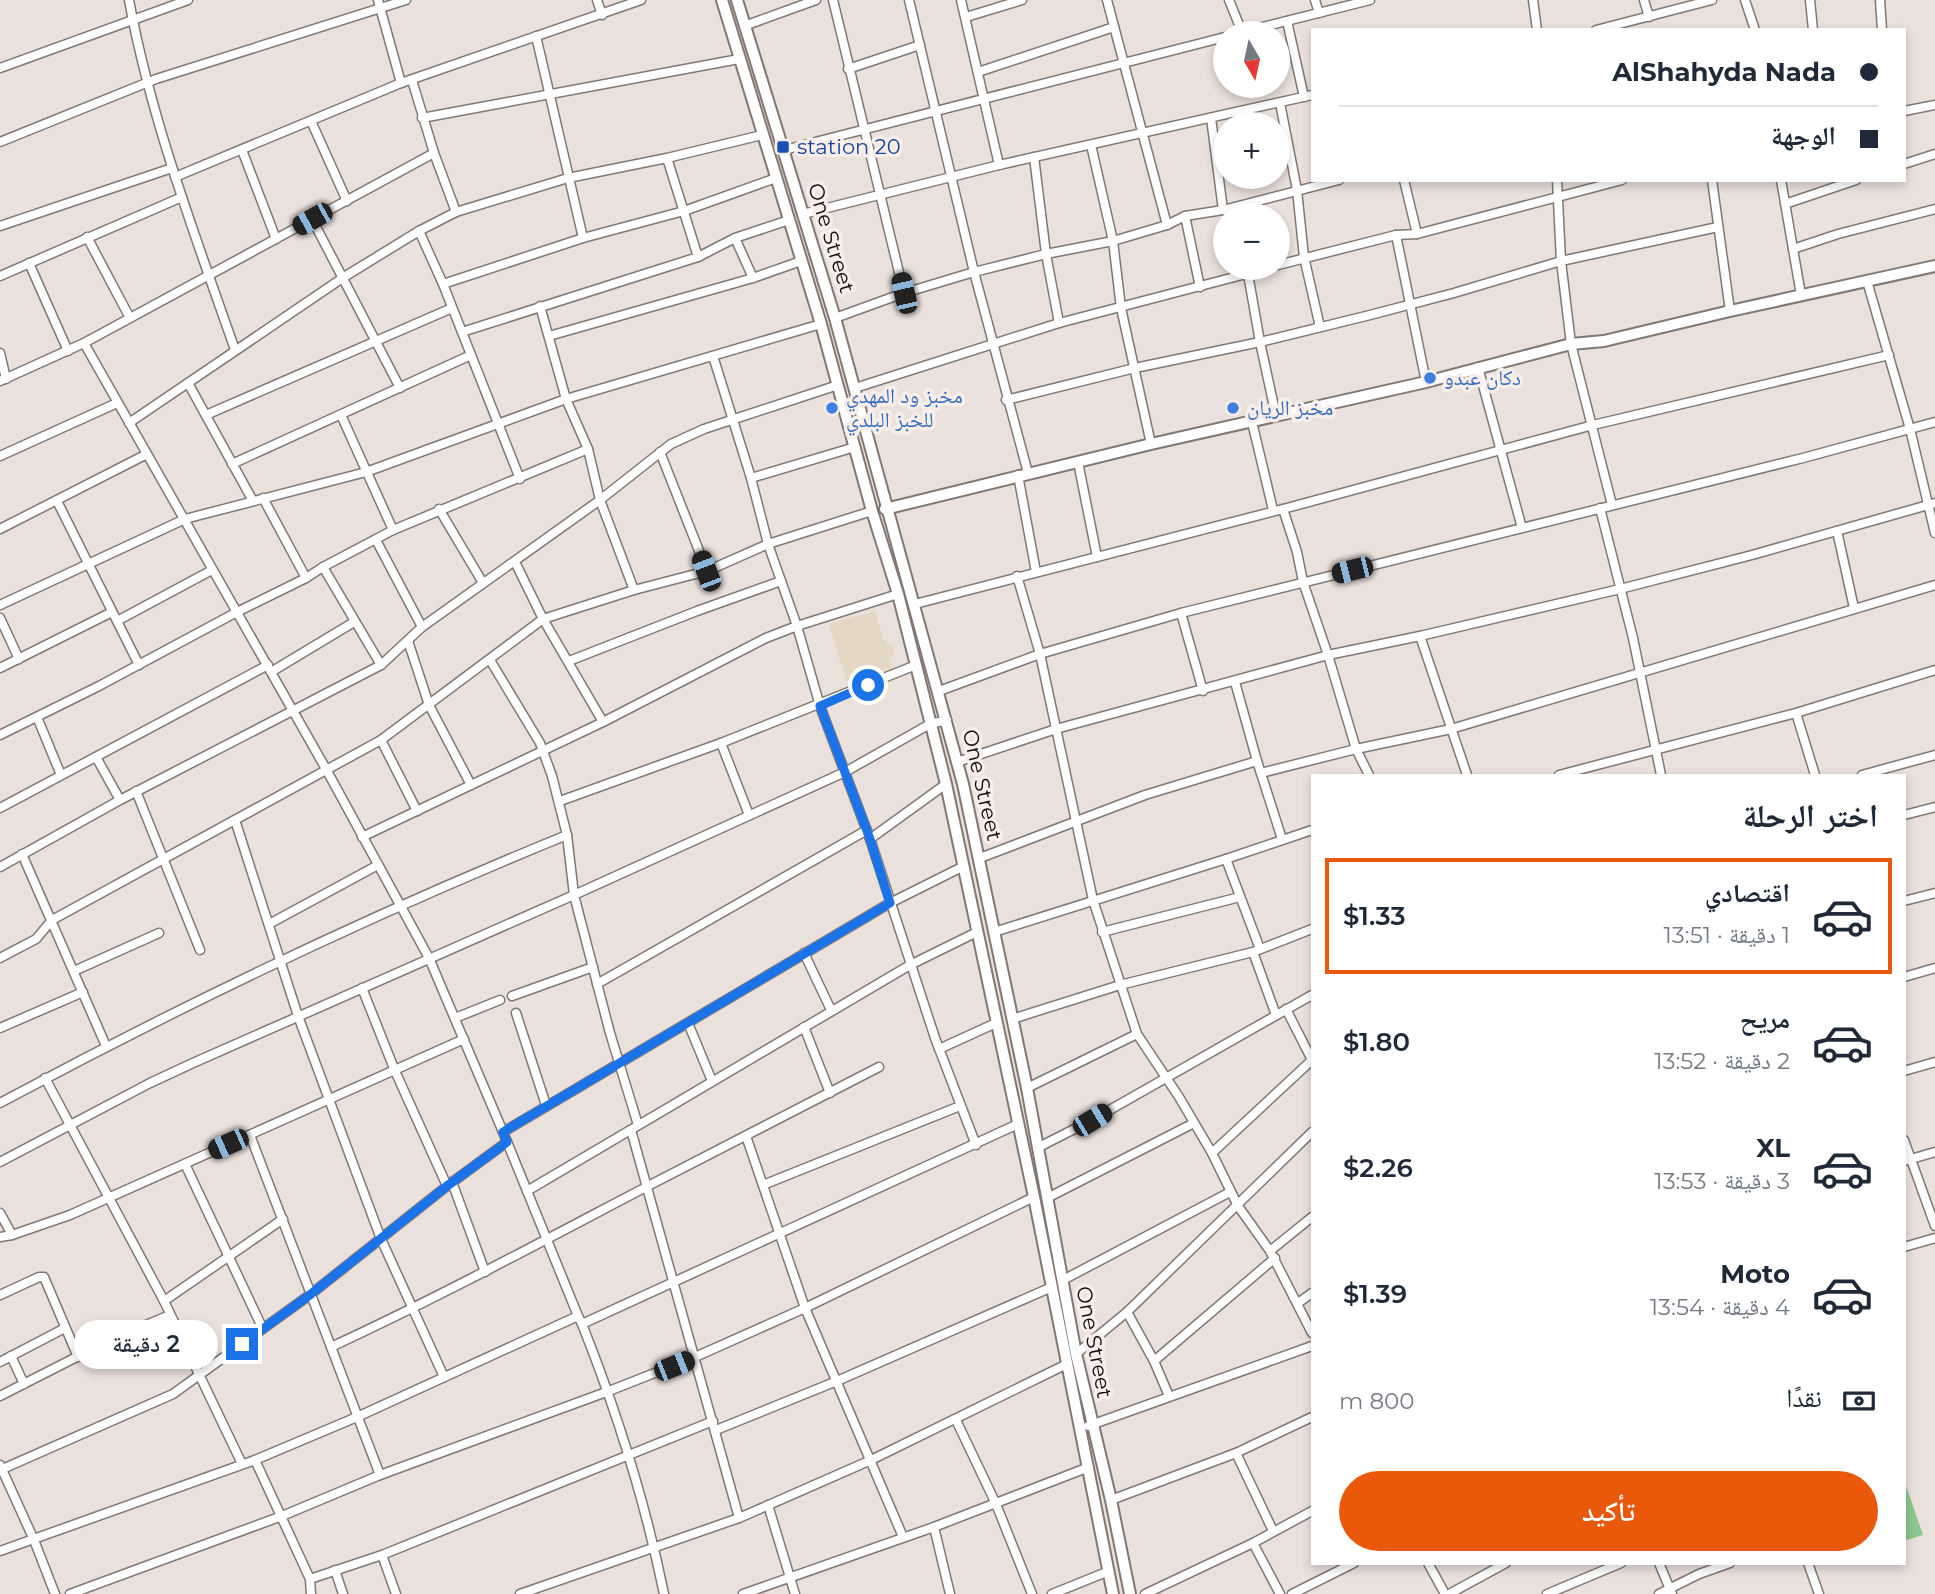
<!DOCTYPE html>
<html lang="ar">
<head>
<meta charset="utf-8">
<style>
  :root { --surface:#fff; --page:#f6f6f7; --text:#1f2937; --muted:#747a83; --line:#e0e1e3; --accent:#ea580c }
  body { margin:0; font-family:Montserrat,"Noto Naskh Arabic",sans-serif; background:var(--page); color:var(--text); direction:rtl; height:100vh; display:flex; flex-direction:column; font-size:26px; white-space:nowrap }
  * { box-sizing:border-box; margin:0 }
  p { font-size:23px; color:var(--muted) }
  .icon { flex:none; width:38px; height:38px; fill:none; stroke:currentColor; stroke-width:2; stroke-linecap:round; stroke-linejoin:round }
  .map { position:relative; flex:1; overflow:hidden; direction:ltr }
  .details { position:absolute; left:1311px; top:774px; width:595px; height:791px; display:flex; flex-direction:column; background:var(--surface); border-radius:0px; box-shadow:0 4px 10px #0003; direction:rtl }
  .details>* { flex:none }
  .guide { position:absolute; left:1311px; top:28px; width:595px; height:154px; border-radius:0px; box-shadow:0 4px 10px #0003; direction:rtl; display:grid; align-content:center; height:154px; padding:0 28px; background:var(--surface) }
  .needle { width:46px; rotate:171deg }
  .tools { position:absolute; left:1213px; top:21px; display:grid; gap:14px }
  .tools a { display:grid; place-items:center; width:77px; height:77px; border-radius:50%; background:var(--surface); box-shadow:0 4px 10px #0003; font-size:35px }
  .end { position:absolute; width:32px; height:32px; margin:-16px; border:9px solid #1a73e8; background:#fff; box-shadow:0 0 0 4px #fff }
  .from { border-radius:50% }
  .bubble { position:absolute; height:49px; border-radius:24px; background:var(--surface); box-shadow:0 4px 10px #0003; font-size:23px; font-weight:600; line-height:49px; text-align:center; direction:rtl }
  .car { position:absolute; width:21px; height:42px; margin:-21px -10px; border-radius:9px; box-shadow:0 0 5px 2px #0007; background:linear-gradient(#222 24%,#8ab4d8 0 40%,#222 0 76%,#8ab4d8 0 86%,#222 0) }
  .guide b { display:flex; align-items:center; gap:24px; height:66px; font-size:26px }
  .guide b+b { border-top:2px solid var(--line) }
  .guide i { width:18px; height:18px; background:var(--text) }
  ul { padding:0; list-style:none }
  li { display:flex; align-items:center; gap:21px; height:116px; margin:0 14px 10px; padding:0 14px; border:4px solid transparent; border-radius:0px }
  li div { flex:1 }
  li b { display:block; font-size:26px }
  li em { font-style:normal; font-weight:600 }
  li.on { border-color:var(--accent) }
  li>.icon { width:63px; height:63px; stroke-width:1.5 }
  h2 { padding:0 28px; font-size:32px; line-height:84px }
  .pay { display:flex; align-items:center; gap:18px; height:77px; padding:0 28px; font-size:26px }
  .pay p { margin-inline-start:auto }
  .primary-button { display:flex; gap:14px; margin-top:auto; padding:14px 28px }
  .primary-button a { flex:1; height:80px; border-radius:42px; background:var(--accent); color:#fff; font-size:28px; font-weight:600; line-height:80px; text-align:center }
  .map>svg:first-child { display:block }
  .medical { fill:#e4d7c4 }
  .green { fill:#8dc78f }
  .lines { fill:none; stroke-linecap:round; stroke-linejoin:round }
  .street-casing { stroke:#817874; stroke-width:11 }
  .secondary-casing { stroke:#817874; stroke-width:14 }
  .street { stroke:#fff; stroke-width:8 }
  .secondary { stroke:#fff; stroke-width:10 }
  .route { stroke:#1a73e8; stroke-width:9 }
  .transit-dot { fill:#1a4fb4; stroke:#f8eee9; stroke-width:2.5 }
  .shop-dot { fill:#3f7fe0; stroke:#f8eee9; stroke-width:2.5 }
  .labels { text-anchor:middle; stroke-width:7; stroke-linejoin:round; paint-order:stroke }
  .transit-label { font-size:21px; fill:#164399; stroke:#f8eee9; text-anchor:start }
  .street-label { font-size:21px; fill:#0f0c0b; stroke:#f8eee9 }
  .shop-label { font-size:21px; fill:#366cbe; stroke:#f8eee9; text-anchor:start }
</style>
</head>
<body>
<div class="map">
<svg width="1935" height="1594" viewBox="0 0 1935 1594">
  <rect width="100%" height="100%" fill="#eae0dc"/>
  <path class="medical" d="M 875,611 L 883,640 L 886,640 L 888,645 L 892,644 L 895,655 L 889,658 L 892,668 L 847,682 L 829,624 Z"/>
  <path class="green" d="M 1904,1480 L 1923,1535 L 1904,1541 Z"/>
  <g class="lines">
    <g class="street-casing">
      <g id="street">
        <path d="M 129,0 C 151,120 195,235 235,350"/>
        <path d="M 378,0 L 401,83"/>
        <path d="M 597,0 L 602,15"/>
        <path d="M 833,0 L 904,293"/>
        <path d="M 909,0 L 974,272 L 1028,473"/>
        <path d="M 961,0 L 999,165"/>
        <path d="M 1107,0 L 1167,225"/>
        <path d="M 1229,0 L 1242,32"/>
        <path d="M 1315,0 L 1319,13"/>
        <path d="M 1533,0 L 1537,30"/>
        <path d="M 1644,0 L 1649,17"/>
        <path d="M 1745,0 L 1755,30"/>
        <path d="M 1810,0 L 1813,30"/>
        <path d="M 1880,0 L 1882,30"/>
        <path d="M 966,17 L 1022,0"/>
        <path d="M 1287,21 L 1304,97"/>
        <path d="M 744,26 L 816,0"/>
        <path d="M 1596,30 L 1712,0"/>
        <path d="M 1239,33 L 1370,0"/>
        <path d="M 536,36 L 583,238"/>
        <path d="M 0,68 L 188,0"/>
        <path d="M 848,69 L 920,45"/>
        <path d="M 978,72 L 1114,27"/>
        <path d="M 412,80 L 434,153 L 456,212"/>
        <path d="M 1280,103 L 1297,190 L 1304,257 L 1320,327"/>
        <path d="M 1904,111 L 1935,105"/>
        <path d="M 422,118 L 739,59"/>
        <path d="M 1211,118 L 1223,210"/>
        <path d="M 311,121 L 347,201"/>
        <path d="M 0,142 L 156,79 L 406,0"/>
        <path d="M 1091,145 L 1113,241 L 1121,308 L 1151,444"/>
        <path d="M 242,150 L 276,239"/>
        <path d="M 784,150 L 1225,37"/>
        <path d="M 1034,157 L 1046,254 L 1059,323"/>
        <path d="M 667,158 L 698,257"/>
        <path d="M 1904,164 L 1935,154"/>
        <path d="M 175,177 L 401,83 L 641,0"/>
        <path d="M 1404,180 L 1417,234"/>
        <path d="M 1557,180 L 1561,261 L 1571,344 L 1612,505"/>
        <path d="M 1712,180 L 1730,311"/>
        <path d="M 1781,180 L 1801,295"/>
        <path d="M 1785,204 L 1856,180"/>
        <path d="M 803,214 L 999,165 L 1312,95"/>
        <path d="M 1185,216 L 1200,287"/>
        <path d="M 312,219 L 400,388"/>
        <path d="M 0,226 L 172,168"/>
        <path d="M 419,231 L 443,284 L 520,479"/>
        <path d="M 1396,235 L 1426,382"/>
        <path d="M 87,237 L 130,318"/>
        <path d="M 735,238 L 753,278"/>
        <path d="M 1793,249 L 1838,234 L 1935,209"/>
        <path d="M 29,263 L 68,351"/>
        <path d="M 1278,265 L 1396,235 L 1417,234 L 1622,180"/>
        <path d="M 1248,274 L 1260,342 L 1276,416"/>
        <path d="M 0,276 L 182,197"/>
        <path d="M 1867,281 L 1910,429 L 1935,533"/>
        <path d="M 443,284 L 583,238 L 684,211 L 776,178"/>
        <path d="M 540,306 L 566,399 L 588,449 L 600,500 L 634,590"/>
        <path d="M 835,318 L 904,293 L 974,272 L 1046,254 L 1113,241 L 1167,225 L 1185,216 L 1223,210 L 1339,180"/>
        <path d="M 462,332 L 698,257 L 735,238 L 789,220"/>
        <path d="M 549,336 L 753,278 L 801,261"/>
        <path d="M 84,343 L 326,769 L 429,958 L 503,1132 L 578,1316"/>
        <path d="M 0,353 L 6,379"/>
        <path d="M 713,356 L 751,478 L 768,544 L 797,626 L 820,706 L 870,839 L 935,1038 L 976,1145"/>
        <path d="M 1478,367 L 1522,528"/>
        <path d="M 0,381 L 84,343 L 434,153"/>
        <path d="M 188,383 L 253,501"/>
        <path d="M 855,388 L 1059,323 L 1269,268"/>
        <path d="M 1006,400 L 1135,368 L 1260,342 L 1370,315 L 1454,293 L 1561,261 L 1718,227"/>
        <path d="M 206,415 L 452,308"/>
        <path d="M 341,415 L 393,530"/>
        <path d="M 1252,422 L 1273,510"/>
        <path d="M 129,423 L 344,277 L 419,231 L 456,212 L 568,178 L 667,158 L 762,135"/>
        <path d="M 660,452 L 707,571"/>
        <path d="M 0,456 L 117,403"/>
        <path d="M 1078,462 L 1097,557"/>
        <path d="M 232,464 L 471,355"/>
        <path d="M 1018,475 L 1036,572"/>
        <path d="M 751,478 L 855,447"/>
        <path d="M 263,498 L 306,578"/>
        <path d="M 57,501 L 139,665"/>
        <path d="M 1600,508 L 1633,638 L 1661,775"/>
        <path d="M 439,509 L 483,583"/>
        <path d="M 1283,509 L 1297,552 L 1303,582 L 1328,655 L 1356,749 L 1369,775"/>
        <path d="M 0,529 L 147,454"/>
        <path d="M 1837,531 L 1854,608"/>
        <path d="M 376,540 L 422,627"/>
        <path d="M 515,562 L 543,619 L 603,722"/>
        <path d="M 323,567 L 381,665"/>
        <path d="M 1017,576 L 1040,654 L 1093,900 L 1137,1034 L 1179,1097 L 1212,1153 L 1238,1206 L 1270,1251 L 1312,1333"/>
        <path d="M 915,604 L 1283,509 L 1593,425 L 1889,355"/>
        <path d="M 0,605 L 185,519 L 366,472 L 566,399 L 821,324"/>
        <path d="M 1181,613 L 1203,691"/>
        <path d="M 0,618 L 19,659"/>
        <path d="M 117,621 L 212,570"/>
        <path d="M 1420,636 L 1467,775"/>
        <path d="M 408,641 L 429,705 L 471,785"/>
        <path d="M 490,660 L 540,743 L 552,776 L 567,835 L 574,895 L 610,1033 L 638,1125"/>
        <path d="M 569,661 L 697,611 L 781,581"/>
        <path d="M 0,668 L 112,612"/>
        <path d="M 271,672 L 354,622"/>
        <path d="M 1235,682 L 1257,761 L 1282,839"/>
        <path d="M 939,691 L 1040,654 L 1181,613 L 1803,458 L 1935,422"/>
        <path d="M 1796,713 L 1815,775"/>
        <path d="M 37,717 L 61,775"/>
        <path d="M 0,735 L 99,686 L 237,612 L 306,578 L 323,567 L 393,530 L 588,449"/>
        <path d="M 381,740 L 417,811"/>
        <path d="M 721,743 L 749,815"/>
        <path d="M 96,757 L 120,800"/>
        <path d="M 957,762 L 1056,729 L 1328,655 L 1420,636 L 1620,589 L 1752,555 L 1935,503"/>
        <path d="M 1261,773 L 1356,749 L 1451,729 L 1935,585"/>
        <path d="M 1559,775 L 1796,713 L 1935,670"/>
        <path d="M 1862,775 L 1935,755"/>
        <path d="M 136,791 L 200,950"/>
        <path d="M 560,801 L 721,743 L 916,665"/>
        <path d="M 0,808 L 268,665"/>
        <path d="M 1904,815 L 1935,807"/>
        <path d="M 235,820 L 298,1016 L 381,1239 L 444,1377"/>
        <path d="M 362,837 L 603,722 L 766,638 L 797,626 L 898,594"/>
        <path d="M 870,839 L 946,784"/>
        <path d="M 22,854 L 106,1046"/>
        <path d="M 980,858 L 1145,795 L 1257,761"/>
        <path d="M 1226,859 L 1260,949"/>
        <path d="M 0,867 L 120,800 L 381,665 L 422,627 L 600,500 L 671,444 L 704,429 L 838,385"/>
        <path d="M 1904,901 L 1935,893"/>
        <path d="M 269,924 L 378,865"/>
        <path d="M 994,932 L 1226,859 L 1312,830"/>
        <path d="M 1102,932 L 1240,897"/>
        <path d="M 1253,952 L 1276,1015"/>
        <path d="M 804,953 L 831,1010"/>
        <path d="M 0,958 L 36,939 L 52,920 L 381,740 L 543,619 L 634,590 L 707,571 L 768,544 L 872,511"/>
        <path d="M 74,971 L 159,933"/>
        <path d="M 1904,977 L 1935,968"/>
        <path d="M 597,984 L 867,830"/>
        <path d="M 362,988 L 395,1071 L 447,1186"/>
        <path d="M 512,996 L 593,967"/>
        <path d="M 1286,1009 L 1312,1060"/>
        <path d="M 516,1013 L 546,1105"/>
        <path d="M 455,1018 L 500,1000"/>
        <path d="M 1012,1019 L 1120,985 L 1253,952 L 1312,929"/>
        <path d="M 688,1023 L 712,1081"/>
        <path d="M 804,1027 L 830,1093"/>
        <path d="M 0,1028 L 83,992"/>
        <path d="M 939,1049 L 996,1023"/>
        <path d="M 1904,1071 L 1935,1062"/>
        <path d="M 45,1078 L 164,1301 L 242,1464"/>
        <path d="M 1027,1088 L 1137,1034"/>
        <path d="M 0,1103 C 184,1004 373,914 567,835"/>
        <path d="M 631,1130 L 739,1518"/>
        <path d="M 503,1132 L 890,903 L 964,866"/>
        <path d="M 250,1135 L 380,1475"/>
        <path d="M 746,1136 L 805,1308 L 903,1537"/>
        <path d="M 1904,1140 L 1935,1226"/>
        <path d="M 1037,1148 L 1092,1120 L 1312,995"/>
        <path d="M 1212,1153 L 1312,1060"/>
        <path d="M 1904,1161 L 1935,1152"/>
        <path d="M 0,1162 L 150,1083 L 193,1063 L 574,895 L 845,772 L 930,724 L 947,720"/>
        <path d="M 185,1164 L 262,1327"/>
        <path d="M 452,1182 L 485,1272"/>
        <path d="M 763,1185 L 960,1106"/>
        <path d="M 527,1191 L 910,965 L 977,932"/>
        <path d="M 1047,1198 L 1194,1123"/>
        <path d="M 0,1213 L 12,1235"/>
        <path d="M 0,1237 L 12,1235 L 70,1215 L 464,1039"/>
        <path d="M 1904,1247 L 1935,1238"/>
        <path d="M 1270,1251 L 1312,1217"/>
        <path d="M 1063,1280 L 1230,1192"/>
        <path d="M 0,1295 L 39,1277 L 44,1277 L 78,1357"/>
        <path d="M 164,1301 L 283,1219"/>
        <path d="M 1298,1303 L 1312,1293"/>
        <path d="M 1127,1312 L 1154,1361 L 1169,1396"/>
        <path d="M 582,1324 C 617,1412 645,1501 664,1594"/>
        <path d="M 331,1347 C 439,1297 543,1241 648,1186 C 725,1146 802,1107 879,1067"/>
        <path d="M 1076,1354 L 1127,1312 L 1312,1132"/>
        <path d="M 11,1356 L 24,1384"/>
        <path d="M 1154,1361 L 1275,1258"/>
        <path d="M 0,1362 L 65,1328"/>
        <path d="M 0,1396 L 110,1340 L 170,1315"/>
        <path d="M 956,1420 L 996,1504 L 1032,1594"/>
        <path d="M 1088,1426 L 1312,1346"/>
        <path d="M 716,1430 L 837,1381 L 1052,1287"/>
        <path d="M 1236,1453 L 1273,1531"/>
        <path d="M 255,1460 L 310,1579 L 311,1594"/>
        <path d="M 0,1465 L 34,1540 L 55,1594"/>
        <path d="M 0,1470 L 173,1394 L 311,1294 L 447,1186 L 507,1142"/>
        <path d="M 1111,1500 L 1236,1453 L 1312,1417"/>
        <path d="M 768,1505 L 795,1594"/>
        <path d="M 934,1527 L 950,1594"/>
        <path d="M 1253,1543 L 1280,1594"/>
        <path d="M 0,1551 L 255,1460 L 357,1417 L 578,1316 L 582,1324 L 1018,1124"/>
        <path d="M 382,1555 L 396,1594"/>
        <path d="M 1428,1563 L 1445,1594"/>
        <path d="M 1659,1563 L 1672,1594"/>
        <path d="M 1808,1563 L 1819,1594"/>
        <path d="M 335,1570 L 343,1594"/>
        <path d="M 310,1579 L 382,1555 L 713,1421"/>
        <path d="M 70,1594 L 282,1516 L 380,1475 L 609,1391 L 695,1357 L 805,1308 L 1034,1197"/>
        <path d="M 520,1594 L 739,1518 L 871,1460 L 1067,1364"/>
        <path d="M 743,1594 L 934,1527 L 1089,1467"/>
        <path d="M 1052,1594 L 1109,1571"/>
        <path d="M 1145,1594 L 1253,1543 L 1312,1511"/>
        <path d="M 1292,1594 L 1354,1563"/>
        <path d="M 1449,1594 L 1506,1563"/>
        <path d="M 1547,1594 L 1621,1563"/>
        <path d="M 1659,1594 L 1699,1574 L 1730,1563"/>
      </g>
    </g>
    <g class="secondary-casing">
      <g id="secondary">
        <path d="M 722,0 L 821,324 L 872,511 L 898,594 L 946,784 L 1034,1197 L 1113,1594"/>
        <path d="M 737,0 L 835,318 L 963,784 L 1027,1088 L 1076,1354 L 1111,1500 L 1130,1594"/>
        <path d="M 885,509 L 1151,444 L 1426,382 L 1571,344 L 1604,341 L 1730,311 L 1935,266"/>
      </g>
    </g>
    <use href="#street" class="street"/>
    <use href="#secondary" class="secondary"/>
  </g>
  <g class="lines">
    <path class="route" d="M 242,1344 L 311,1294 L 447,1186 L 507,1142 L 503,1132 L 890,903 L 870,839 L 820,706 L 868,685"/>
  </g>
  <rect class="transit-dot" x="776" y="140" width="14" height="14" rx="3.5"/>
  <g class="shop-dot">
    <circle cx="1430" cy="378" r="7"/>
    <circle cx="832" cy="408" r="7"/>
    <circle cx="1233" cy="408" r="7"/>
  </g>
  <g class="labels">
    <g class="transit-label">
      <text x="797" y="154">station 20</text>
    </g>
    <g class="street-label">
      <text transform="translate(831 238) rotate(73)" y="7">One Street</text>
      <text transform="translate(982 785) rotate(77)" y="7">One Street</text>
      <text transform="translate(1094 1342) rotate(79)" y="7">One Street</text>
    </g>
    <g class="shop-label">
      <text x="1444" y="385">دكان عبدو</text>
      <text x="846" y="403">مخبز ود المهدي<tspan x="846" dy="24">للخبز البلدي</tspan></text>
      <text x="1247" y="415">مخبز الريان</text>
    </g>
  </g>
</svg>
<div class="tools">
<a><svg class="needle" viewBox="-14 -14 28 28"><path d="M0-13l5 13h-10z" fill="#e53935"/><path d="M0 13l5-13h-10z" fill="#747a83"/></svg></a>
<a>+</a>
<a>−</a>
</div>
<i class="end from" style="left:868px;top:685px"></i>
<i class="end" style="left:242px;top:1344px"></i>
<div class="bubble" style="left:74px;top:1320px;width:144px">2 دقيقة</div>
<i class="car" style="left:312px;top:219px;rotate:241deg"></i>
<i class="car" style="left:904px;top:293px;rotate:347deg"></i>
<i class="car" style="left:1352px;top:570px;rotate:256deg"></i>
<i class="car" style="left:706px;top:571px;rotate:339deg"></i>
<i class="car" style="left:1092px;top:1120px;rotate:59deg"></i>
<i class="car" style="left:228px;top:1144px;rotate:246deg"></i>
<i class="car" style="left:674px;top:1366px;rotate:68deg"></i>
<div class="guide">
<b><i class="from"></i>AlShahyda Nada</b>
<b><i></i>الوجهة</b>
</div>
<section class="details">
<h2>اختر الرحلة</h2>
<ul>
<li class="on"><svg class="icon" aria-label="car" viewBox="0 0 24 24"><path d="M5 17H2v-5l4-1 3-4h7l3 4 3 1v5h-3M9 17h6M6 11h13"/><circle cx="7" cy="17" r="2"/><circle cx="17" cy="17" r="2"/></svg><div><b>اقتصادي</b><p>1 دقيقة · 13:51</p></div><em>$1.33</em></li>
<li><svg class="icon" aria-label="car" viewBox="0 0 24 24"><path d="M5 17H2v-5l4-1 3-4h7l3 4 3 1v5h-3M9 17h6M6 11h13"/><circle cx="7" cy="17" r="2"/><circle cx="17" cy="17" r="2"/></svg><div><b>مريح</b><p>2 دقيقة · 13:52</p></div><em>$1.80</em></li>
<li><svg class="icon" aria-label="car" viewBox="0 0 24 24"><path d="M5 17H2v-5l4-1 3-4h7l3 4 3 1v5h-3M9 17h6M6 11h13"/><circle cx="7" cy="17" r="2"/><circle cx="17" cy="17" r="2"/></svg><div><b>XL</b><p>3 دقيقة · 13:53</p></div><em>$2.26</em></li>
<li><svg class="icon" aria-label="car" viewBox="0 0 24 24"><path d="M5 17H2v-5l4-1 3-4h7l3 4 3 1v5h-3M9 17h6M6 11h13"/><circle cx="7" cy="17" r="2"/><circle cx="17" cy="17" r="2"/></svg><div><b>Moto</b><p>4 دقيقة · 13:54</p></div><em>$1.39</em></li>
</ul>
<div class="pay"><svg class="icon" aria-label="cash" viewBox="0 0 24 24"><path d="M3 7h18v10H3z"/><circle cx="12" cy="12" r="2"/></svg>نقدًا<p>800 m</p></div>
<div class="primary-button"><a>تأكيد</a></div>
</section>
</div>
</body>
</html>
